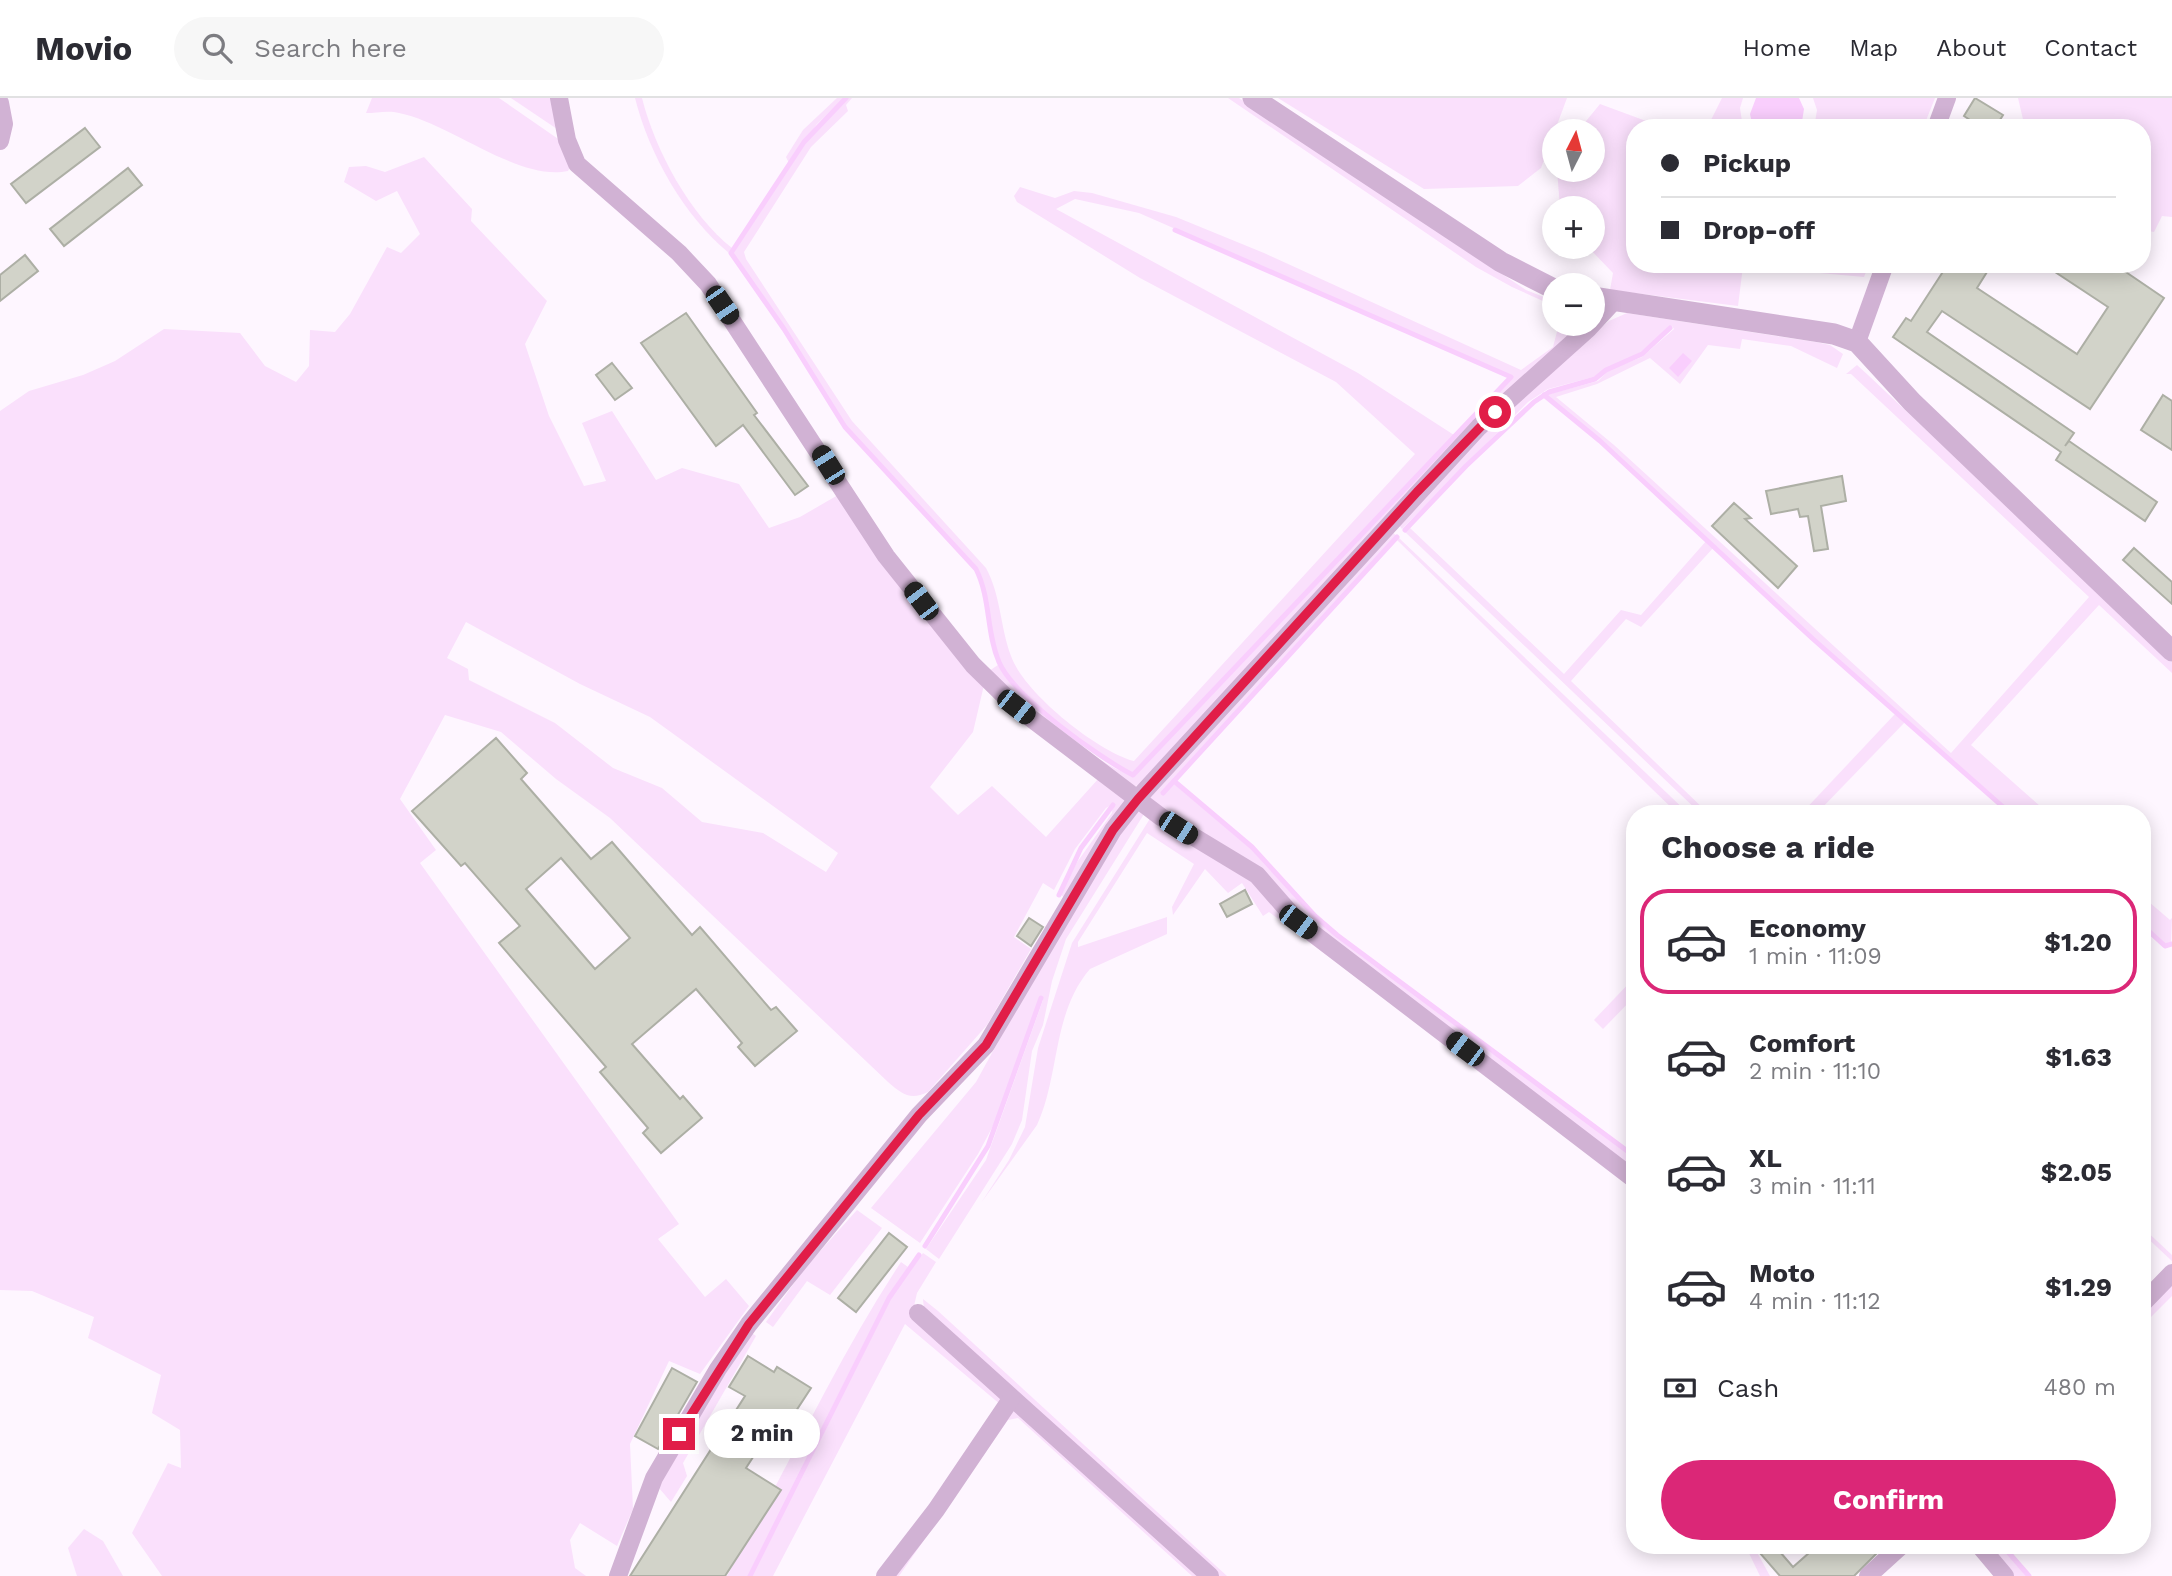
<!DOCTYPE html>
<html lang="en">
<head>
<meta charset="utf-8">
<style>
  :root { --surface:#fff; --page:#f7f7f7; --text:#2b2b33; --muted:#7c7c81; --line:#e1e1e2; --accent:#db2777 }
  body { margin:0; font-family:"Work Sans",sans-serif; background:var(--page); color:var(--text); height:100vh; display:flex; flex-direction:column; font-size:26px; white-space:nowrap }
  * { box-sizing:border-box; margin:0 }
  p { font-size:23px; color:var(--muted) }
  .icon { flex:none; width:38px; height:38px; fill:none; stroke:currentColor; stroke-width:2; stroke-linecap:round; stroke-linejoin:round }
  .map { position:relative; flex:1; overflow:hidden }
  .details { position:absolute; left:1626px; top:707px; width:525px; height:749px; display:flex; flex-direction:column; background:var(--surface); border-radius:28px; box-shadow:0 4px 18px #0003 }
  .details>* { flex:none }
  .hud { position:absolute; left:1626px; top:21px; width:525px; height:154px; border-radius:28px; box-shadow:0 4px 18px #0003; display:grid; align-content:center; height:154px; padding:0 35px; background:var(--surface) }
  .needle { width:46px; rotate:6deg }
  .buttons { position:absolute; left:1542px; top:21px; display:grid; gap:14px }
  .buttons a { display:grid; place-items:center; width:63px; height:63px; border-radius:50%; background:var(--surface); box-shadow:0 4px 18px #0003; font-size:35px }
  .end { position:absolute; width:32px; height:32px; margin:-16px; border:9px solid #e11d48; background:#fff; box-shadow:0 0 0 4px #fff }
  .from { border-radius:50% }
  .bubble { position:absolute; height:49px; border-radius:24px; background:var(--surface); box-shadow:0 4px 18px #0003; font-size:23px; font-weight:700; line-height:49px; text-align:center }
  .car { position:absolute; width:21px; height:42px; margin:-21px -10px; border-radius:9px; box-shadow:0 0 5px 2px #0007; background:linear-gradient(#222 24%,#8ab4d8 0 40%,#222 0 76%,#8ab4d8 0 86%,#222 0) }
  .hud b { display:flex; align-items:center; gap:24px; height:66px; font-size:26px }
  .hud b+b { border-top:2px solid var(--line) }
  .hud i { width:18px; height:18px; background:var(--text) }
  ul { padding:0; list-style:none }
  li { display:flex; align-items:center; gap:21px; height:105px; margin:0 14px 10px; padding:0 21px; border:4px solid transparent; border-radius:28px }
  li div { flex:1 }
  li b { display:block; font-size:26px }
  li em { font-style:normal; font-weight:700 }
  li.on { border-color:var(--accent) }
  li>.icon { width:63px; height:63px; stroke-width:1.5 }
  h2 { padding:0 35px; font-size:32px; line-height:84px }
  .pay { display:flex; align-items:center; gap:18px; height:77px; padding:0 35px; font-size:26px }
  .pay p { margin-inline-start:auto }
  .button { display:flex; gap:14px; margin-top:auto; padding:14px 35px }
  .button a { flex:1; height:80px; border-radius:42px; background:var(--accent); color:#fff; font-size:28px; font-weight:700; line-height:80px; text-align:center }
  header { display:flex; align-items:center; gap:42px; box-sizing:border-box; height:98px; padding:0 35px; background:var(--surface); border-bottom:2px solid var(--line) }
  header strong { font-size:33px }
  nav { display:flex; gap:38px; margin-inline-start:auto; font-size:24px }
  .search { width:490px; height:63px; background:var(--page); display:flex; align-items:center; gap:18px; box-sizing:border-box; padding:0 24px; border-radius:38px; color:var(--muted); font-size:26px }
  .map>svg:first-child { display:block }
  .green { fill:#fae0fc; fill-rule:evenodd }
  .water { fill:#f9cefd }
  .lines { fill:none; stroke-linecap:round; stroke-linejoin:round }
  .stream { stroke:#f9cefd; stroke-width:5 }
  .building { fill:#d2d3c9; stroke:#adafa5; stroke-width:2; fill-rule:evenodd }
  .minor { stroke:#d1b2d4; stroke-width:18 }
  .tertiary { stroke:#d1b2d4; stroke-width:21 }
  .route { stroke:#e11d48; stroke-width:9 }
</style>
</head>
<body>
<header>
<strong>Movio</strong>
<div class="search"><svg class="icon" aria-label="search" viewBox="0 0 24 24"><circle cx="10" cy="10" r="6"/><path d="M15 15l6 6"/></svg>Search here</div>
<nav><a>Home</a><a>Map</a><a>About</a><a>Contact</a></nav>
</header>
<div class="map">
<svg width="2172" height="1478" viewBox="0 0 2172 1478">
  <rect width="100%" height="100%" fill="#fef6ff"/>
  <g class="green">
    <path d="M 372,0 L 499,0 L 564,45 L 572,65 L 568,73 C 519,84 450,25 399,15 C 389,12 376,15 366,15 Z"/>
    <path d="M 511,0 L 554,0 L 560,33 Z"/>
    <path d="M 635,0 L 642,0 C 655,52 690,117 732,150 L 729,155 C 684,118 649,56 635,0 Z"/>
    <path d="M 837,0 L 844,0 L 817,26 L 789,65 L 786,59 L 803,32 Z"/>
    <path d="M 848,0 L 852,0 L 846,7 L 848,13 L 811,49 L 744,154 L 746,161 L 852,323 L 986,470 C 1001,498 1000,528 1011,558 C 1024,595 1097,653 1134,663 L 1415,356 L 1336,284 L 1140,180 L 1017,104 L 1014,98 L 1020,89 L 1055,100 L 1074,93 L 1092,95 L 1176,119 L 1264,155 L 1521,272 L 1553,249 L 1559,226 L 1579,226 L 1573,237 L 1143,684 L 1134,689 L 1021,608 L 989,573 L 998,567 C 1023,601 1093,667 1134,678 L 1513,279 L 1139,115 L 1075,101 L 1056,111 L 1358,275 L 1454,337 L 1133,675 C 1098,659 1017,599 1000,565 C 986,535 992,500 978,470 L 846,328 L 785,230 L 732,155 L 805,45 Z"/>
    <path d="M 1228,0 L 1239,0 L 1526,192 L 1554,203 L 1554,208 L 1512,189 L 1476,169 Z"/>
    <path d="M 1278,0 L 1567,0 L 1541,70 L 1518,88 L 1424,91 Z"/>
    <path d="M 1722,0 L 1743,0 L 1740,10 L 1743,30 L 1707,30 Z"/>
    <path d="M 1813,0 L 1935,0 L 1923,30 L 1814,30 L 1817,12 Z"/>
    <path d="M 2018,0 L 2172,0 L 2172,119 L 2162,118 L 2154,134 L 2142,132 L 2142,30 L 2025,30 Z"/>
    <path d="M 1600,6 L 1665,30 L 1634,30 L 1634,166 L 1869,166 L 1864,179 L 1743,168 L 1738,208 L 1610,192 L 1613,175 L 1588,149 L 1592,149 L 1592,110 L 1560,110 L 1557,72 L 1592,72 L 1592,33 L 1578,33 Z"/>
    <path d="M 424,59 L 472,111 L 471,123 L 547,203 L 525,246 L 549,318 L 584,388 L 606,383 L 582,325 L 612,313 L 656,382 L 682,370 L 739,386 L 769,430 L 800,419 L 838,397 L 984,587 L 973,634 L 930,689 L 958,717 L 992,688 L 1046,739 L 1099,680 L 1130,702 L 1067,802 L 1060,796 L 1073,770 L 1112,715 L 1113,706 L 1106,710 L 1075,751 L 1054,792 L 1043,785 L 1014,839 L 1031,851 L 987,927 L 928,994 C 910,1003 902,996 888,984 L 610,720 L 556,681 L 501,634 L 445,617 L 400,701 L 436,752 L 420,765 L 679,1126 L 658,1141 L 705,1199 L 726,1181 L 749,1208 L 700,1276 L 669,1263 L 630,1346 L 633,1411 L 617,1448 L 580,1425 L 570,1442 L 575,1470 L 586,1478 L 162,1478 L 132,1435 L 168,1365 L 181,1370 L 180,1332 L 152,1315 L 161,1277 L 88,1240 L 94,1219 L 32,1193 L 0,1192 L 0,313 L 29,293 L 83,277 L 115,263 L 164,231 L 240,235 L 265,268 L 296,284 L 309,268 L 310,232 L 335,234 L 350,216 L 387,149 L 401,155 L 420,136 L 397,93 L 376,103 L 344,84 L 349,69 L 366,68 L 385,74 ZM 466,524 L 580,586 L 650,619 L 838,755 L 826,774 L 763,735 L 702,724 L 662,690 L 613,670 L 555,625 L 469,582 L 468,571 L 447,560 Z"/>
    <path d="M 1627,215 L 1816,244 L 1830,247 L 1843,256 L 1837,270 L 1791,248 L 1742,241 L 1740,251 L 1708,247 L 1680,286 L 1650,260 L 1597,286 L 1556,299 L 1614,347 L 1951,655 L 2089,499 L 1851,276 L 1846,276 L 1857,267 L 1868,277 L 2172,564 L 2172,575 L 2099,507 L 1971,647 L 2049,716 L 2013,716 L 1814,540 L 1600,342 L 1546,297 L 1598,283 L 1609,272 L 1642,259 L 1674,231 L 1672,228 L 1638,256 L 1607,270 L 1597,278 L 1548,291 L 1528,304 L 1402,431 L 1398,426 L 1462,354 L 1588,240 L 1609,223 Z"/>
    <path d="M 1410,430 L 1564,576 L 1621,512 L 1641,517 L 1707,442 L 1714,449 L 1641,529 L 1626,521 L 1571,583 L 1709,716 L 1701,716 L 1405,434 Z"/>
    <path d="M 1392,434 L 1397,438 L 1160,696 L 1174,686 L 1249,749 L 1311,817 L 1337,839 L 1634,1060 L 1634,1077 L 1145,697 Z"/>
    <path d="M 1399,440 L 1689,716 L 1678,716 L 1650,689 L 1397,442 Z"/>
    <path d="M 1895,616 L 1905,624 L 1816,716 L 1801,716 Z"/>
    <path d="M 1136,709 L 1144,716 L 1066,841 L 1052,883 L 1043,927 L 1032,953 L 1022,1022 L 1012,1046 L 939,1161 L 926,1151 L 986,1062 L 1043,902 L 1039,901 L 994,1026 L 978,1056 L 920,1145 L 871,1110 L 976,984 L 1057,837 Z"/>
    <path d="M 1151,719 C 1197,745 1251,768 1279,816 L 1437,940 L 1269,814 L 1263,818 L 1242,785 L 1228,795 L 1205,771 L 1173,817 L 1172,809 L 1194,766 L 1147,735 L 1078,844 L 1078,849 L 1167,819 L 1167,836 L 1090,871 C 1052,915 1060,977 1037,1027 L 981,1105 L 1009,1062 L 1025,1029 L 1038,950 L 1072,845 Z"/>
    <path d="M 2142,798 L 2170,822 L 2172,820 L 2171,845 L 2165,846 L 2142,825 Z"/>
    <path d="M 1634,880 L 1634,899 L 1603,931 L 1594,922 Z"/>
    <path d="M 857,1112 L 882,1130 L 830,1197 L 807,1183 L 773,1229 L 766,1224 L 805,1170 Z"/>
    <path d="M 2142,1129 L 2172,1157 L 2172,1163 L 2142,1135 Z"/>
    <path d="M 923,1155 L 936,1164 L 917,1195 L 914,1208 L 1003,1299 L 1001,1307 L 905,1226 L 773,1478 L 752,1478 L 891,1200 Z"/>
    <path d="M 901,1164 L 908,1169 L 888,1199 L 748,1478 L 727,1478 C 786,1374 835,1264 901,1164 Z"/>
    <path d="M 2172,1183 L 2172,1198 L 2142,1228 L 2142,1213 Z"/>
    <path d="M 923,1201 L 938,1213 L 1227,1478 L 1216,1478 L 924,1211 Z"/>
    <path d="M 750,1234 L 756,1238 L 683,1365 L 687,1378 L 671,1404 L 659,1390 L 662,1373 Z"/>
    <path d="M 1013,1307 L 1205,1478 L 1192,1478 L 1018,1320 L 1008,1322 L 899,1478 L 887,1478 Z"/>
    <path d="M 84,1431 L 103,1443 L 123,1478 L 77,1478 L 68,1450 Z"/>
    <path d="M 1745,1447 L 1753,1447 L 1770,1478 L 1760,1478 Z"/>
    <path d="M 1986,1447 L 2001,1447 L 2028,1478 L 2012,1478 Z"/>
  </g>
  <g class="water">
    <path d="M 1756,0 L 1799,0 L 1804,11 L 1801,30 L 1753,30 L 1750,16 Z"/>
    <path d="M 1683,255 L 1692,263 L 1678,279 L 1669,270 Z"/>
  </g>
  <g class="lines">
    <g class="stream">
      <path d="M 846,0 L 804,44 L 731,155 L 784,231 L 845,329 L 976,471 C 991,501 986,534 999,564 C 1013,598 1099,660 1133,677 L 1511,279 L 1175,132"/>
      <path d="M 1544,297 L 1600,343 L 1813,541 L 2011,716"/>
      <path d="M 1405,432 L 1466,368 L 1534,304 L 1549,294 L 1595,281 L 1606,272 L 1642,256 L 1670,230"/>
      <path d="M 1174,683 L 1252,749 L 1315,818 L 1337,837 L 1634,1058"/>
      <path d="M 1163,695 L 1397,439"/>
      <path d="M 1059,797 L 1081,750 L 1113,707"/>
      <path d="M 2142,827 L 2165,848 L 2172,846"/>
      <path d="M 925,1148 L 988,1048 L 1041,900"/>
      <path d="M 2002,1447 L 2029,1478"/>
      <path d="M 750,1478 L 889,1200 L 919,1157"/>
    </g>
  </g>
  <g class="building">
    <path d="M 1975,0 L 2003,17 L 1995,30 L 1982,30 L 1964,18 Z"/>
    <path d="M 85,30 L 100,49 L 26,105 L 11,86 Z"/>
    <path d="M 128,70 L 142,87 L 64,148 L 50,131 Z"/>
    <path d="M 25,157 L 38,173 L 0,203 L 0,177 Z"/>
    <path d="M 1948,166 L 1992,166 L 1977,190 L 2077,256 L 2108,209 L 2043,166 L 2114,166 L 2164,200 L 2090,311 L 1942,213 L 1927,234 L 2074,335 L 2065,348 L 2069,343 L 2157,404 L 2145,423 L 2056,362 L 2061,354 L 1893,239 L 1906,220 L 1911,223 Z"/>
    <path d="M 686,215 L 757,315 L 754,317 L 808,388 L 795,397 L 743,327 L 716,348 L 641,245 Z"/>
    <path d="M 612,265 L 632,290 L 615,302 L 596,277 Z"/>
    <path d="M 2163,297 L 2172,303 L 2172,352 L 2141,332 Z"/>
    <path d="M 1842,378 L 1846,403 L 1821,408 L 1828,451 L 1814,453 L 1808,418 L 1800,419 L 1798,411 L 1771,416 L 1766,393 Z"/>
    <path d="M 1734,405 L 1751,420 L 1745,421 L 1797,468 L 1778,490 L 1712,428 Z"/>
    <path d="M 2134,450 L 2172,484 L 2172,506 L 2123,462 Z"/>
    <path d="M 496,640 L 527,675 L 521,681 L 591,761 L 612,744 L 692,837 L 700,829 L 771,912 L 776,909 L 797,933 L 755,968 L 738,949 L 742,945 L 696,891 L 632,946 L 680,1001 L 683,998 L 702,1020 L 661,1055 L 643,1035 L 648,1030 L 600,974 L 606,969 L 499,845 L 520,828 L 465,765 L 461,768 L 412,713 ZM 561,760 L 630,840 L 595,871 L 526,791 Z"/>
    <path d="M 1245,792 L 1252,806 L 1227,819 L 1220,806 Z"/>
    <path d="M 1029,820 L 1043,829 L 1031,848 L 1017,838 Z"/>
    <path d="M 889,1135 L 907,1149 L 856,1214 L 838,1200 Z"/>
    <path d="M 748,1258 L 774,1274 L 777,1269 L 811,1290 L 792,1319 L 783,1313 L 746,1370 L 781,1392 L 725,1478 L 630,1478 L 745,1298 L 729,1289 Z"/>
    <path d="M 672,1270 L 697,1284 L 658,1351 L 635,1338 Z"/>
    <path d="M 1753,1447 L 1774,1447 L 1793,1469 L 1818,1447 L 1885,1447 L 1854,1478 L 1780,1478 Z"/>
  </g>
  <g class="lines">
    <g class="minor">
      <path d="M 559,0 L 567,42 L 577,66 L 679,155 L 708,186 L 886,458 L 973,567 L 1016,609 L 1161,719 L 1257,777 L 1298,824 L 1634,1081"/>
      <path d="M 0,5 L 4,26 L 0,43"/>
      <path d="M 1936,30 L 1947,0"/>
      <path d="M 1857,244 L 1885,166"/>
      <path d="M 2142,1206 L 2172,1175"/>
      <path d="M 918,1215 L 1210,1478"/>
      <path d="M 1979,1447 L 2005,1478"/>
      <path d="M 618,1478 L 654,1380 L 718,1271 L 749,1226 L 919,1017 L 986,947 L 1113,732 L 1137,701 L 1479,329 L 1589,230 L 1614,203"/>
      <path d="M 885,1478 L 936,1412 L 1011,1301"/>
      <path d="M 1868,1478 L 1902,1447"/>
    </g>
    <g class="tertiary">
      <path d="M 1253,0 L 1501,164 L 1554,191"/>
      <path d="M 1592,199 L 1834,236 L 1857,244 L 1912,304 L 2172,553"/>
    </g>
  </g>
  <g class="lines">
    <path class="route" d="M 679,1336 L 749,1226 L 919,1017 L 986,947 L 1113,732 L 1138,701 L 1417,394 L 1495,314"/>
  </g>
</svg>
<div class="buttons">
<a><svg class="needle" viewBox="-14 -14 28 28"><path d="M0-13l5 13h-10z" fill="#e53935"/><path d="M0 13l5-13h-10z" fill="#7c7c81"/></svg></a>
<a>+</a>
<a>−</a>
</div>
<i class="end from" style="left:1495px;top:314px"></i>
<i class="end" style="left:679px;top:1336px"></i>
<div class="bubble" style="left:704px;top:1311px;width:116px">2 min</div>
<i class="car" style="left:722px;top:207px;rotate:146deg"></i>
<i class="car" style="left:828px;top:367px;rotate:328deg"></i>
<i class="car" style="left:921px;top:503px;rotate:323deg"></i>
<i class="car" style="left:1016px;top:609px;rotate:128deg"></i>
<i class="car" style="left:1178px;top:730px;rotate:123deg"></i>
<i class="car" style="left:1298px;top:824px;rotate:127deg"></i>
<i class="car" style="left:1465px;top:951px;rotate:307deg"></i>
<div class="hud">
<b><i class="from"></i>Pickup</b>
<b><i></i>Drop-off</b>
</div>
<section class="details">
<h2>Choose a ride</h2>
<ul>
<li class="on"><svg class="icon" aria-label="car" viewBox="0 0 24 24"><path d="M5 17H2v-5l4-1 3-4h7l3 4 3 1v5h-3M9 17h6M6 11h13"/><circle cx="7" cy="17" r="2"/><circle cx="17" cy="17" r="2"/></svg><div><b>Economy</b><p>1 min · 11:09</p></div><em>$1.20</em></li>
<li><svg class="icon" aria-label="car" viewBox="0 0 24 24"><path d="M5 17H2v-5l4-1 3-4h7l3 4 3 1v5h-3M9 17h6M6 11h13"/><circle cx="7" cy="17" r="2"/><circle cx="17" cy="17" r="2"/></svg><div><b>Comfort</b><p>2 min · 11:10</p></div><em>$1.63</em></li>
<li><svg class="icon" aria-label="car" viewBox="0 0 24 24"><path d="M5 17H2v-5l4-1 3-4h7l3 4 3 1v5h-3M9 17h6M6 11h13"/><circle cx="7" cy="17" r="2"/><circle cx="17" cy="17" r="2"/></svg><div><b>XL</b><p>3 min · 11:11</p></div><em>$2.05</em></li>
<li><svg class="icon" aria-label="car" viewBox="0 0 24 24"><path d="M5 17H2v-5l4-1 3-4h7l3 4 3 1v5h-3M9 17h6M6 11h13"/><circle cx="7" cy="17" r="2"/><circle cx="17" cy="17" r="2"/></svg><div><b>Moto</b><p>4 min · 11:12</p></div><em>$1.29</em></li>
</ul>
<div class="pay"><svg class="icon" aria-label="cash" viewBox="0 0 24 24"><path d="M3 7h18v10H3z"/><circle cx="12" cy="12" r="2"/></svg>Cash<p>480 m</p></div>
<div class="button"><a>Confirm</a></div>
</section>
</div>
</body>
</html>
